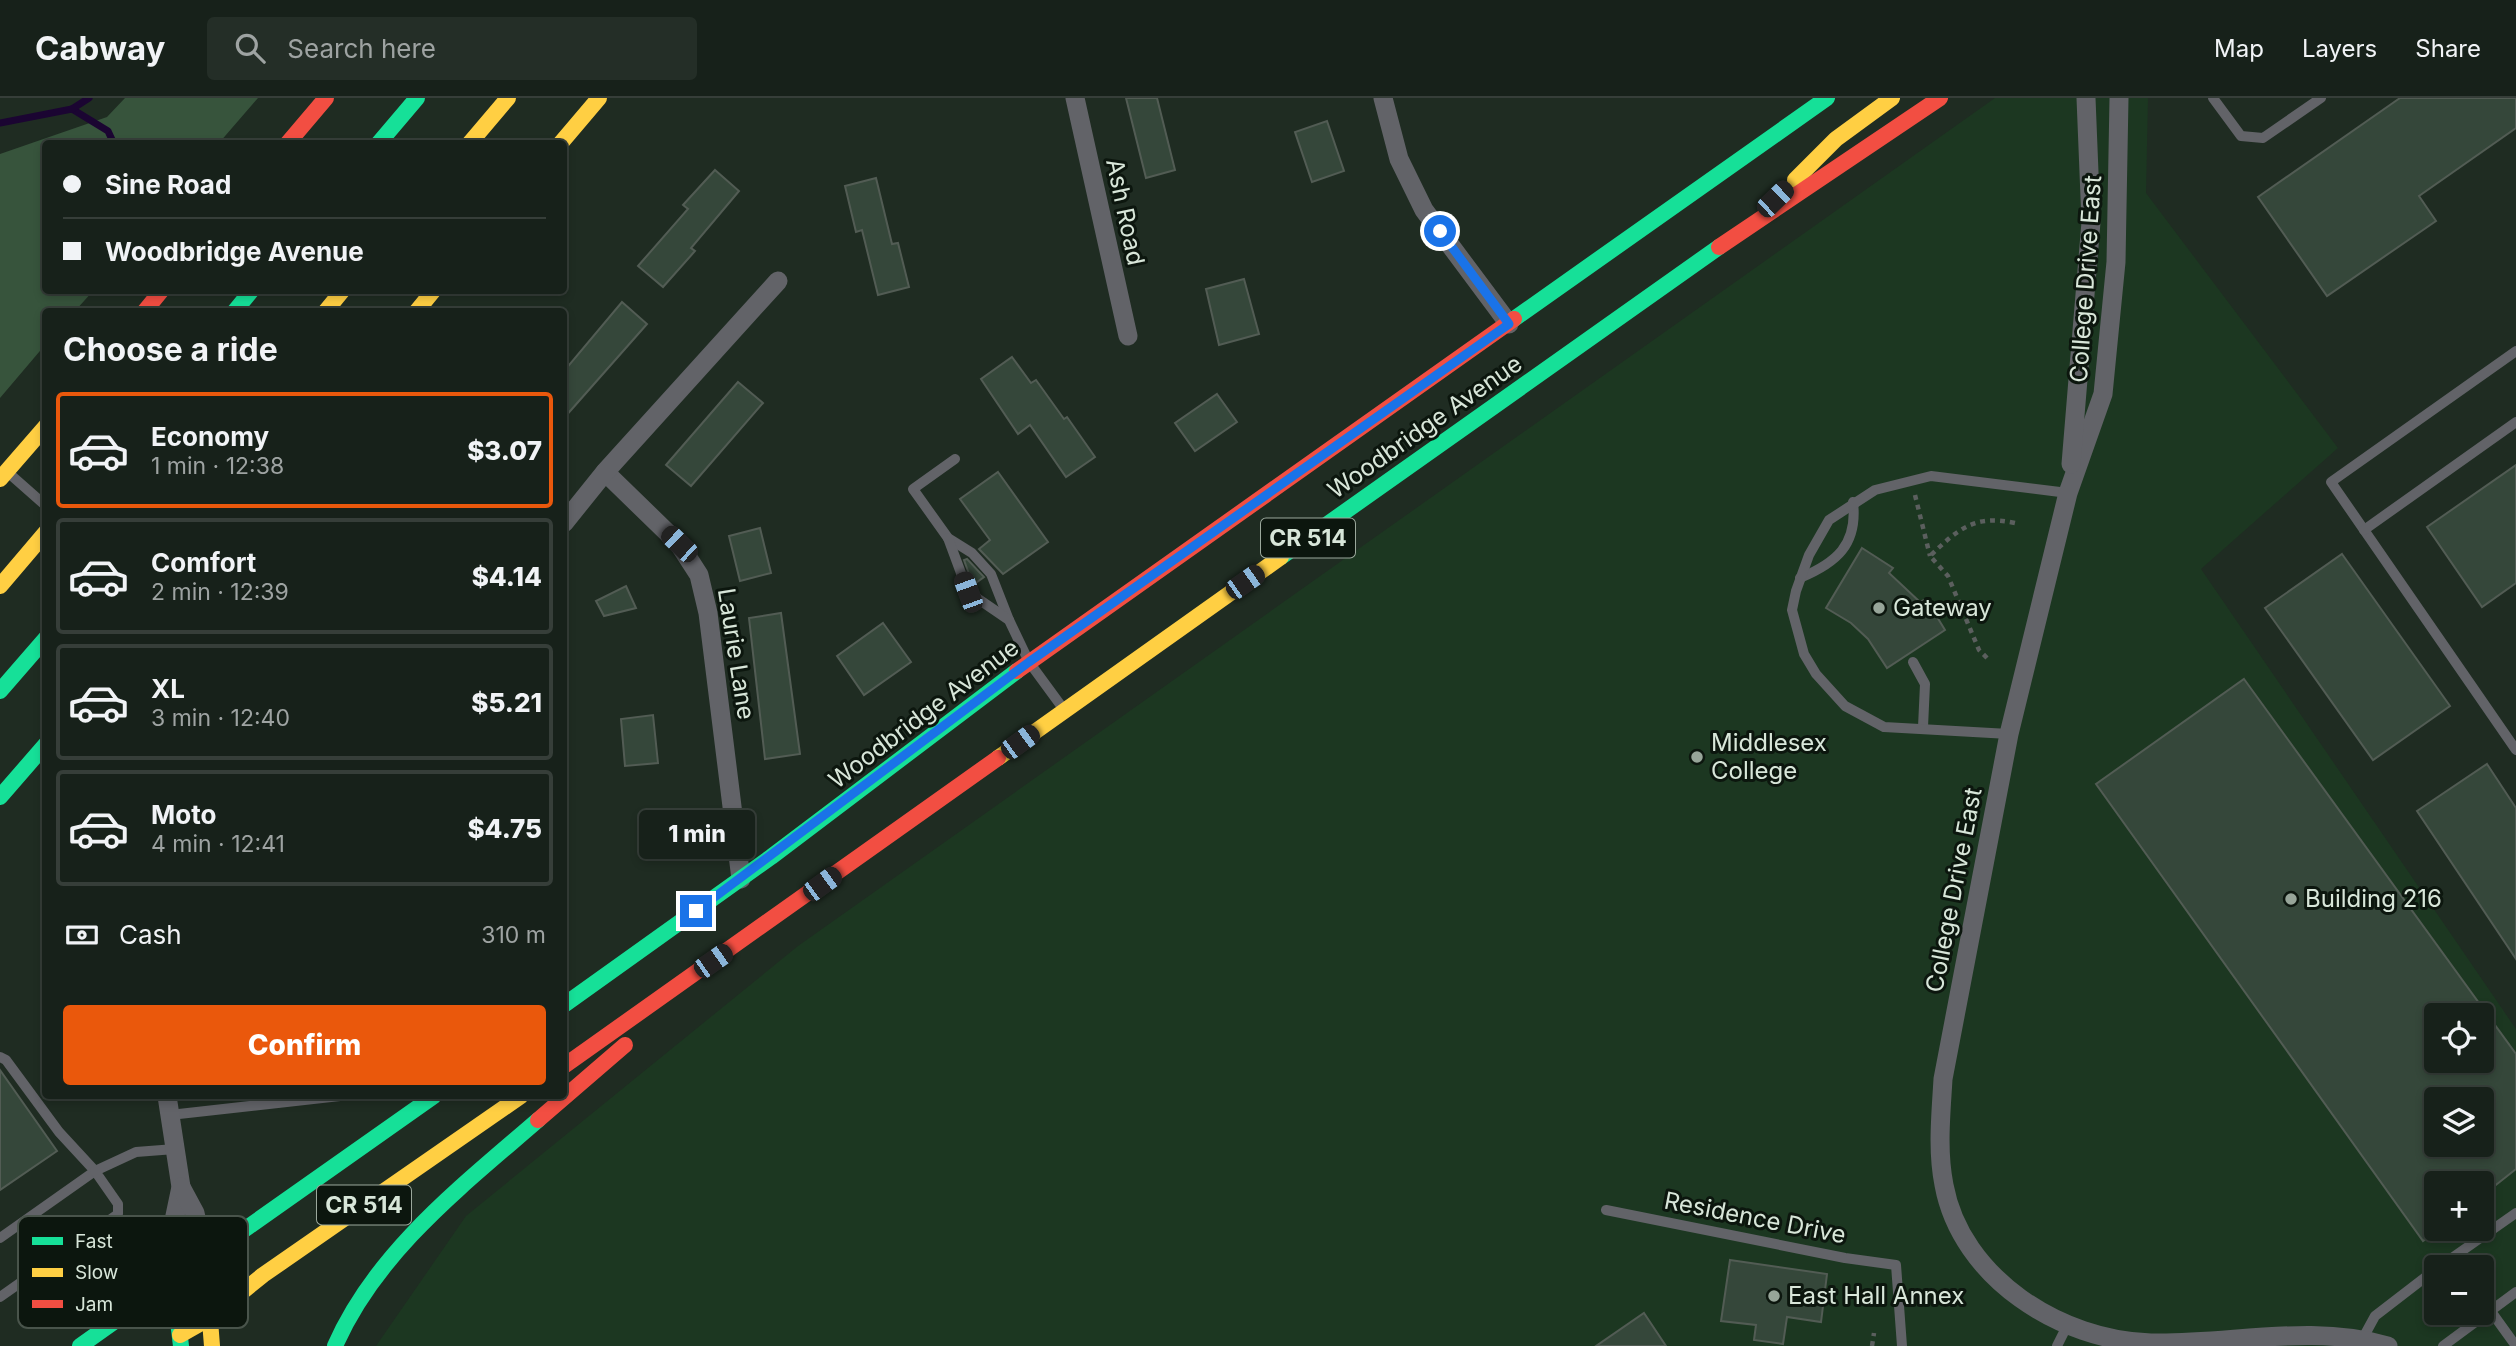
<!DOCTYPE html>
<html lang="en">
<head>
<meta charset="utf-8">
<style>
  :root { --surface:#17211a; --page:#242e27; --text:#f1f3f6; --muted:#9ea3a2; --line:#363e39; --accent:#ea580c }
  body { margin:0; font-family:Inter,sans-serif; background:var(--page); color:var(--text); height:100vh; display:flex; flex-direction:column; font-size:26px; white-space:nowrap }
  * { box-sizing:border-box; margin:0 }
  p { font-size:23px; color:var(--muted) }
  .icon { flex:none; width:38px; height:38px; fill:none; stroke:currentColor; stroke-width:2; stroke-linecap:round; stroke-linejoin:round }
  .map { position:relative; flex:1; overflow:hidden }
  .side { position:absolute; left:42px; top:210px; width:525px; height:791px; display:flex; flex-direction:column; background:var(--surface); border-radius:7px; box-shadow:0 4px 10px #0003,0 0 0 2px var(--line) }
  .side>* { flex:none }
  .top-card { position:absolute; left:42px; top:42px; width:525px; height:154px; border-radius:7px; box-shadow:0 4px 10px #0003,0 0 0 2px var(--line); display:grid; align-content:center; height:154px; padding:0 21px; background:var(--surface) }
  .fabs { position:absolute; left:2424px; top:905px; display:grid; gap:14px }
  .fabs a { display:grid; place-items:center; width:70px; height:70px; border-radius:7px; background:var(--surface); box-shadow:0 4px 10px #0003,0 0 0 2px var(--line); font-size:35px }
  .end { position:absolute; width:32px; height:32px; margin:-16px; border:9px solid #1a73e8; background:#fff; box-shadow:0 0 0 4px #fff }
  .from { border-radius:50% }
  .bubble { position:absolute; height:49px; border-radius:7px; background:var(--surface); box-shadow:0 4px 10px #0003,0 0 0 2px var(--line); font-size:23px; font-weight:800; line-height:49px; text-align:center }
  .car { position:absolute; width:21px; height:42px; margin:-21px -10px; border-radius:9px; box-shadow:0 0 5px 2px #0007; background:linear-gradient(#222 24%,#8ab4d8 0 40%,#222 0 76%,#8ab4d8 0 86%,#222 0) }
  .top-card b { display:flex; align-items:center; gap:24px; height:66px; font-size:26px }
  .top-card b+b { border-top:2px solid var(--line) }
  .top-card i { width:18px; height:18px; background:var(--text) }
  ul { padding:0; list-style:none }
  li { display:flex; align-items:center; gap:21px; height:116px; margin:0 14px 10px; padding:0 7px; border:4px solid var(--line); border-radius:7px }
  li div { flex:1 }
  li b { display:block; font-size:26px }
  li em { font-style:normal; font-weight:800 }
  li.on { border-color:var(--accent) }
  li>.icon { width:63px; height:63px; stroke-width:1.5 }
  h2 { padding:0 21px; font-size:32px; line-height:84px }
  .pay { display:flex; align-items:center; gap:18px; height:77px; padding:0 21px; font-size:26px }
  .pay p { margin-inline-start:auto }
  .action { display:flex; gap:14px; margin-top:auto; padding:14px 21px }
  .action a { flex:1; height:80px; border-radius:7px; background:var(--accent); color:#fff; font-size:28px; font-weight:800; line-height:80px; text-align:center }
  header { display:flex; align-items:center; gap:42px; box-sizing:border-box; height:98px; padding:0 35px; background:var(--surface); border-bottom:2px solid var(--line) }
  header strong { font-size:33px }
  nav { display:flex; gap:38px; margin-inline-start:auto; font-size:24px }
  .search { width:490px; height:63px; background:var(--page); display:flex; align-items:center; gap:18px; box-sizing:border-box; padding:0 24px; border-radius:7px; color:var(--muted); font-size:26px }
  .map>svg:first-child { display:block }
  .built { fill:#1c3721; fill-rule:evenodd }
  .green { fill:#37543c }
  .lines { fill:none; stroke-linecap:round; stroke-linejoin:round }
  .stream { stroke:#1b0532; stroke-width:7 }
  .building { fill:#35473a; stroke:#525c54; stroke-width:2; fill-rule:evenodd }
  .path { stroke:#5b5f5e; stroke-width:4.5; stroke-dasharray:5 5; stroke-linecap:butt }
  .lane { stroke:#626368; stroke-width:10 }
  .street { stroke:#626368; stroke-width:19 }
  .fast { stroke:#16e098; stroke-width:16 }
  .slow { stroke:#ffcf43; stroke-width:16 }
  .jam { stroke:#f24e42; stroke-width:16 }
  .route { stroke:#1a73e8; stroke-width:9 }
  .poi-dot { fill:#97a599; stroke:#0c160e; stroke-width:2.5 }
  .labels { text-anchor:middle; stroke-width:6; stroke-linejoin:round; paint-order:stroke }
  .shield { fill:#0c160e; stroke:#9ba89c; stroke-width:2 }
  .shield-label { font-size:23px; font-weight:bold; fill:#d8e6d9 }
  .street-label { font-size:24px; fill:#d8e6d9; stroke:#0c160e }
  .poi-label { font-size:24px; fill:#d8e6d9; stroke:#0c160e; text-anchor:start }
  .key { fill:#0c160e; stroke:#49544b; stroke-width:2 }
  .key-label { font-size:19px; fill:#d8e6d9 }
</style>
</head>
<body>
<header>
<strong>Cabway</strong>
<div class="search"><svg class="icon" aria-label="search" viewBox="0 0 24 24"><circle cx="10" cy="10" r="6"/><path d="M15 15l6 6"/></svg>Search here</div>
<nav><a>Map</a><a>Layers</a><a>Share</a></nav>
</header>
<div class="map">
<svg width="2516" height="1248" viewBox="0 0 2516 1248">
  <rect width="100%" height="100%" fill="#1f2c22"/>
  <path class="built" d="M 1995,0 L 2148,0 L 2146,95 L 2338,350 L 2201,471 L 2516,931 L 2516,1248 L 376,1248 L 466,1118 L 798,848 ZM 2436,917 L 2482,917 L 2482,962 L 2436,962 ZM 2436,1001 L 2482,1001 L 2482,1046 L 2436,1046 ZM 2436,1085 L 2482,1085 L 2482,1130 L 2436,1130 ZM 2436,1169 L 2482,1169 L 2482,1214 L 2436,1214 Z"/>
  <path class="green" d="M 125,0 L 258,0 L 219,45 L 46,46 L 46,192 L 93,193 L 75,213 L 46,214 L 45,247 L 0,300 L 0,56 L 107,19 Z"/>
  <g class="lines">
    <g class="stream">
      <path d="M 72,11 L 108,33 L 114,46"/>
      <path d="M 0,25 L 72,11 L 89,0"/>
    </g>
  </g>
  <g class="building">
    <path d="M 1126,0 L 1157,0 L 1175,72 L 1146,80 Z"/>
    <path d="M 2400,0 L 2516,0 L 2516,30 L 2419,98 L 2436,123 L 2327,198 L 2258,99 Z"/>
    <path d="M 1327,23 L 1344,73 L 1312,84 L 1295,34 Z"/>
    <path d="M 715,72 L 739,93 L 691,150 L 695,153 L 663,189 L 638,168 L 688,111 L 683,107 Z"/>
    <path d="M 876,80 L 892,146 L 898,145 L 909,189 L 878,197 L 862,132 L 856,134 L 845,88 Z"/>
    <path d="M 1244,181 L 1259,236 L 1219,247 L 1206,191 Z"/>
    <path d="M 622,204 L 647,226 L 564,320 L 564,273 Z"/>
    <path d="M 1012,259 L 1031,285 L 1036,282 L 1064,321 L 1067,319 L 1095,359 L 1066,379 L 1030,327 L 1018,336 L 981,281 Z"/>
    <path d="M 738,284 L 763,305 L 691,388 L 666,367 Z"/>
    <path d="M 1217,296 L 1237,324 L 1195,353 L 1175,325 Z"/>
    <path d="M 2516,367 L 2516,485 L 2482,509 L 2427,429 Z"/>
    <path d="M 998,374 L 1048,444 L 1003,476 L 979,451 L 990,442 L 960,401 Z"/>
    <path d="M 760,430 L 771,475 L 740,483 L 729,438 Z"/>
    <path d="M 1862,450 L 1893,470 L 1889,475 L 1920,504 L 1926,501 L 1945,532 L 1887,570 L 1868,541 L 1851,525 L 1826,510 Z"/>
    <path d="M 2342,456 L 2450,608 L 2373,662 L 2265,510 Z"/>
    <path d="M 967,461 L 984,479 L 973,487 L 964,462 Z"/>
    <path d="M 626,488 L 636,510 L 604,518 L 596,503 Z"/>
    <path d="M 781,515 L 800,656 L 765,661 L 749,520 Z"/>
    <path d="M 883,525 L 911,564 L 864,597 L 837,558 Z"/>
    <path d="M 2244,581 L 2516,956 L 2516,1071 L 2482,1098 L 2482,1085 L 2436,1085 L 2436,1133 L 2423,1143 L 2096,686 ZM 2436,917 L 2482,917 L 2482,962 L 2436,962 ZM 2436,1001 L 2482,1001 L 2482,1046 L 2436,1046 Z"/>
    <path d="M 653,617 L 658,665 L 625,668 L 621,621 Z"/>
    <path d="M 2487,666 L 2516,710 L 2516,861 L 2417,713 Z"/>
    <path d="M 0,972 L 57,1053 L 0,1092 Z"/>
    <path d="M 1730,1162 L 1827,1176 L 1821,1224 L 1787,1219 L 1783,1246 L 1754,1242 L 1756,1227 L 1721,1223 Z"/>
    <path d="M 1644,1215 L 1666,1248 L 1596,1248 Z"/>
  </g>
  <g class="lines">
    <g class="path">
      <path d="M 1915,397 L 1930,458"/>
      <path d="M 1987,560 L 1979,552 L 1948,478 L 1930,458 C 1958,431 1975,416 2015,425"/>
      <path d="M 1872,1248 L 1874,1235"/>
    </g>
    <g class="lane">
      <path d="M 2213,0 L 2241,38 L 2263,40 L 2321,0"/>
      <path d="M 2516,253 L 2331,384 L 2516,652"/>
      <path d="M 955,361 L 913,391 L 948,440 L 972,455 L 991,476 L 1009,522"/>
      <path d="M 12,378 L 46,408"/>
      <path d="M 2364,432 L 2516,324"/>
      <path d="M 948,440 L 968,494 L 1009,522 L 1029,564 L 1062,609"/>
      <path d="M 1800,480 C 1836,465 1858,447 1853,404"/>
      <path d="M 1913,564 L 1925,586 L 1923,629"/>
      <path d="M 2009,636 L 1884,629 L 1845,608 L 1816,576 L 1804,556 L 1792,512 L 1796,493 L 1809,457 L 1829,422 L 1875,392 L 1931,378 L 2068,395"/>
      <path d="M 0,959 L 6,962 L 59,1034 L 95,1073 L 0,1140"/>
      <path d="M 170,1017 L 340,998"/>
      <path d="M 1606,1112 L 1845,1160 L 1896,1167 L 1902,1248"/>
      <path d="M 2439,1169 L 2516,1115"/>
      <path d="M 0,1199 L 118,1116 L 118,1106 L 95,1073 L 136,1054 L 175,1051"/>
      <path d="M 2490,1212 L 2516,1248"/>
      <path d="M 2363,1240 L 2375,1218 L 2436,1171"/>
      <path d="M 2057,1248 L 2067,1228"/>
      <path d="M 2443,1248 L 2516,1194"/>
    </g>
    <g class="street">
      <path d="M 1075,0 L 1128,238"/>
      <path d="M 1383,0 L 1399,61 L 1424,112 L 1509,226"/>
      <path d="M 2119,0 L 2116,164 L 2103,296 L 2068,395 L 2009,636 L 1943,981 C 1941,1016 1937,1052 1944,1087 C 1961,1180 2061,1243 2151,1245 C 2230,1247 2311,1225 2388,1248"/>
      <path d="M 2071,366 L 2091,124 L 2086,0"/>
      <path d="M 605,374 L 679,446 L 699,477 L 708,515 L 741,781"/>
      <path d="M 564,425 L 605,374 L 778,183"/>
      <path d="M 167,998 L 181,1089 L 172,1132 L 173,1182"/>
      <path d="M 181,1089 L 195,1115 L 205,1159"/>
    </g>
    <g class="fast">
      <path d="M 378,46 L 417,0"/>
      <path d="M 234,214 L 252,192"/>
      <path d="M 1514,221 L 1827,0"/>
      <path d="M 1281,459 L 1719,149"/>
      <path d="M 0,593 L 46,540"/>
      <path d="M 0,699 L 46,646"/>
      <path d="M 564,907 L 771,759 L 1017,573"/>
      <path d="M 173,1182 L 434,998"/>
      <path d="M 80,1248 L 173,1182 L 181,1248"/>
      <path d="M 335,1248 C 376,1154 462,1088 538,1022"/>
    </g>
    <g class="slow">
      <path d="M 469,46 L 508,0"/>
      <path d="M 560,46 L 599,0"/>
      <path d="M 1795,82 L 1836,41 L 1892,0"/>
      <path d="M 325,214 L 343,192"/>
      <path d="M 416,214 L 434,192"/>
      <path d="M 0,381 L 46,328"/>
      <path d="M 0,488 L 46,434"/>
      <path d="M 998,660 L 1281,459"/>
      <path d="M 205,1159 L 212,1248"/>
      <path d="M 180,1237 L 210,1220 L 263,1177 L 521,998"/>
    </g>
    <g class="jam">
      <path d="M 287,46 L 326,0"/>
      <path d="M 1719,149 L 1940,0"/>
      <path d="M 144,214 L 162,192"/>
      <path d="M 1017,573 L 1514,221"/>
      <path d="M 564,968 L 998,660"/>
      <path d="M 538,1022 L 625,947"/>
    </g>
  </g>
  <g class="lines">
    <path class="route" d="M 696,813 L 1029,564 L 1509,226 L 1440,133"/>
  </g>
  <g class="poi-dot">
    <circle cx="1879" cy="510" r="7"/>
    <circle cx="1697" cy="659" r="7"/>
    <circle cx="2291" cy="801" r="7"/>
    <circle cx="1774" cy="1198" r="7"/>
  </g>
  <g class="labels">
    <g class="shield">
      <rect x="1261" y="420.5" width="94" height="39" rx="5"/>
      <rect x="317" y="1087.5" width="94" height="39" rx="5"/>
    </g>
    <g class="shield-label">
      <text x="1308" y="448">CR 514</text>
      <text x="364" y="1115">CR 514</text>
    </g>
    <g class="street-label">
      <text transform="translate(1125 114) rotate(78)" y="8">Ash Road</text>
      <text transform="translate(2086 181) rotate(-86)" y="8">College Drive East</text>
      <text transform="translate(1425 329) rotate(-35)" y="8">Woodbridge Avenue</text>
      <text transform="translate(736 556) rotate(81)" y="8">Laurie Lane</text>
      <text transform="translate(924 616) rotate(-37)" y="8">Woodbridge Avenue</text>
      <text transform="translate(1954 792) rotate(-79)" y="8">College Drive East</text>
      <text transform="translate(1755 1120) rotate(11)" y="8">Residence Drive</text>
    </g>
    <g class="poi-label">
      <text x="1893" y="518">Gateway</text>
      <text x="1711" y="653">Middlesex<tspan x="1711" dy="28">College</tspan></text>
      <text x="2305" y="809">Building 216</text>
      <text x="1788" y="1206">East Hall Annex</text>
    </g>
  </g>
  <rect x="18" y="1118" width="230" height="112" rx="10" class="key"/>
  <rect x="32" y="1139" width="31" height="8" fill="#16e098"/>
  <rect x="32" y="1170" width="31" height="9" fill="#ffcf43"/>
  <rect x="32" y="1202" width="31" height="8" fill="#f24e42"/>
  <g class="key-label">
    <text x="75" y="1150">Fast</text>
    <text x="75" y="1181">Slow</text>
    <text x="75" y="1213">Jam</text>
  </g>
</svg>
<div class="fabs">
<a><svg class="icon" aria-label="locate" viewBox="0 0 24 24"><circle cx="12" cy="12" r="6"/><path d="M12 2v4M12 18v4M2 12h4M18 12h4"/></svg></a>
<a><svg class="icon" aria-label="layers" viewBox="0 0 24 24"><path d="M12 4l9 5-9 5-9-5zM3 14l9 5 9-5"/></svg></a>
<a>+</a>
<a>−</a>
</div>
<i class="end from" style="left:1440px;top:133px"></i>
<i class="end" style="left:696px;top:813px"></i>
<div class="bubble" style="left:639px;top:712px;width:116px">1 min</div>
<i class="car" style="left:1775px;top:101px;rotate:46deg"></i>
<i class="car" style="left:679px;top:446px;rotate:314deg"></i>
<i class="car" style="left:1245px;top:484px;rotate:55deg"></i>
<i class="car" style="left:968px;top:494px;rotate:340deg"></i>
<i class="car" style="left:1020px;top:644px;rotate:54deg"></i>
<i class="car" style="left:822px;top:786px;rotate:54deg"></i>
<i class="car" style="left:713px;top:863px;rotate:55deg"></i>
<div class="top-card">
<b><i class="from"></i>Sine Road</b>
<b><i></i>Woodbridge Avenue</b>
</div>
<section class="side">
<h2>Choose a ride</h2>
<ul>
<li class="on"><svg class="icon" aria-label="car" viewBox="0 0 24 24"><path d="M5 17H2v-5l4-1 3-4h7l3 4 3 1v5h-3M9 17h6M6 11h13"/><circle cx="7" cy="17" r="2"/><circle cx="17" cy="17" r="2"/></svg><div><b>Economy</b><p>1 min · 12:38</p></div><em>$3.07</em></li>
<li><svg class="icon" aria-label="car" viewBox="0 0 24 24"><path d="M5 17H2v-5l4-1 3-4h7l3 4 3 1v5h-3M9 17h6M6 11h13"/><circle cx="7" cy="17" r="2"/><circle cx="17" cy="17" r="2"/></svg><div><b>Comfort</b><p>2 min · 12:39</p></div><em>$4.14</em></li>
<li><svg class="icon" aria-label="car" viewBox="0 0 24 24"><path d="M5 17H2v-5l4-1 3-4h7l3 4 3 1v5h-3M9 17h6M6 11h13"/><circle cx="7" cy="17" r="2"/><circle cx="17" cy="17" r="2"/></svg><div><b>XL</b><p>3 min · 12:40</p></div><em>$5.21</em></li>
<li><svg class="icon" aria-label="car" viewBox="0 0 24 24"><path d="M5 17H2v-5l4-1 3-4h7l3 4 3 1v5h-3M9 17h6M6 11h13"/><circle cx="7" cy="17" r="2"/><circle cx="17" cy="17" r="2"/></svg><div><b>Moto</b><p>4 min · 12:41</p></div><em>$4.75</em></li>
</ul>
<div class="pay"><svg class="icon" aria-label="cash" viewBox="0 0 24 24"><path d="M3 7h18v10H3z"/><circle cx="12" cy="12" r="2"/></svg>Cash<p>310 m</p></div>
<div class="action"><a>Confirm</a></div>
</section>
</div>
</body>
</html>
